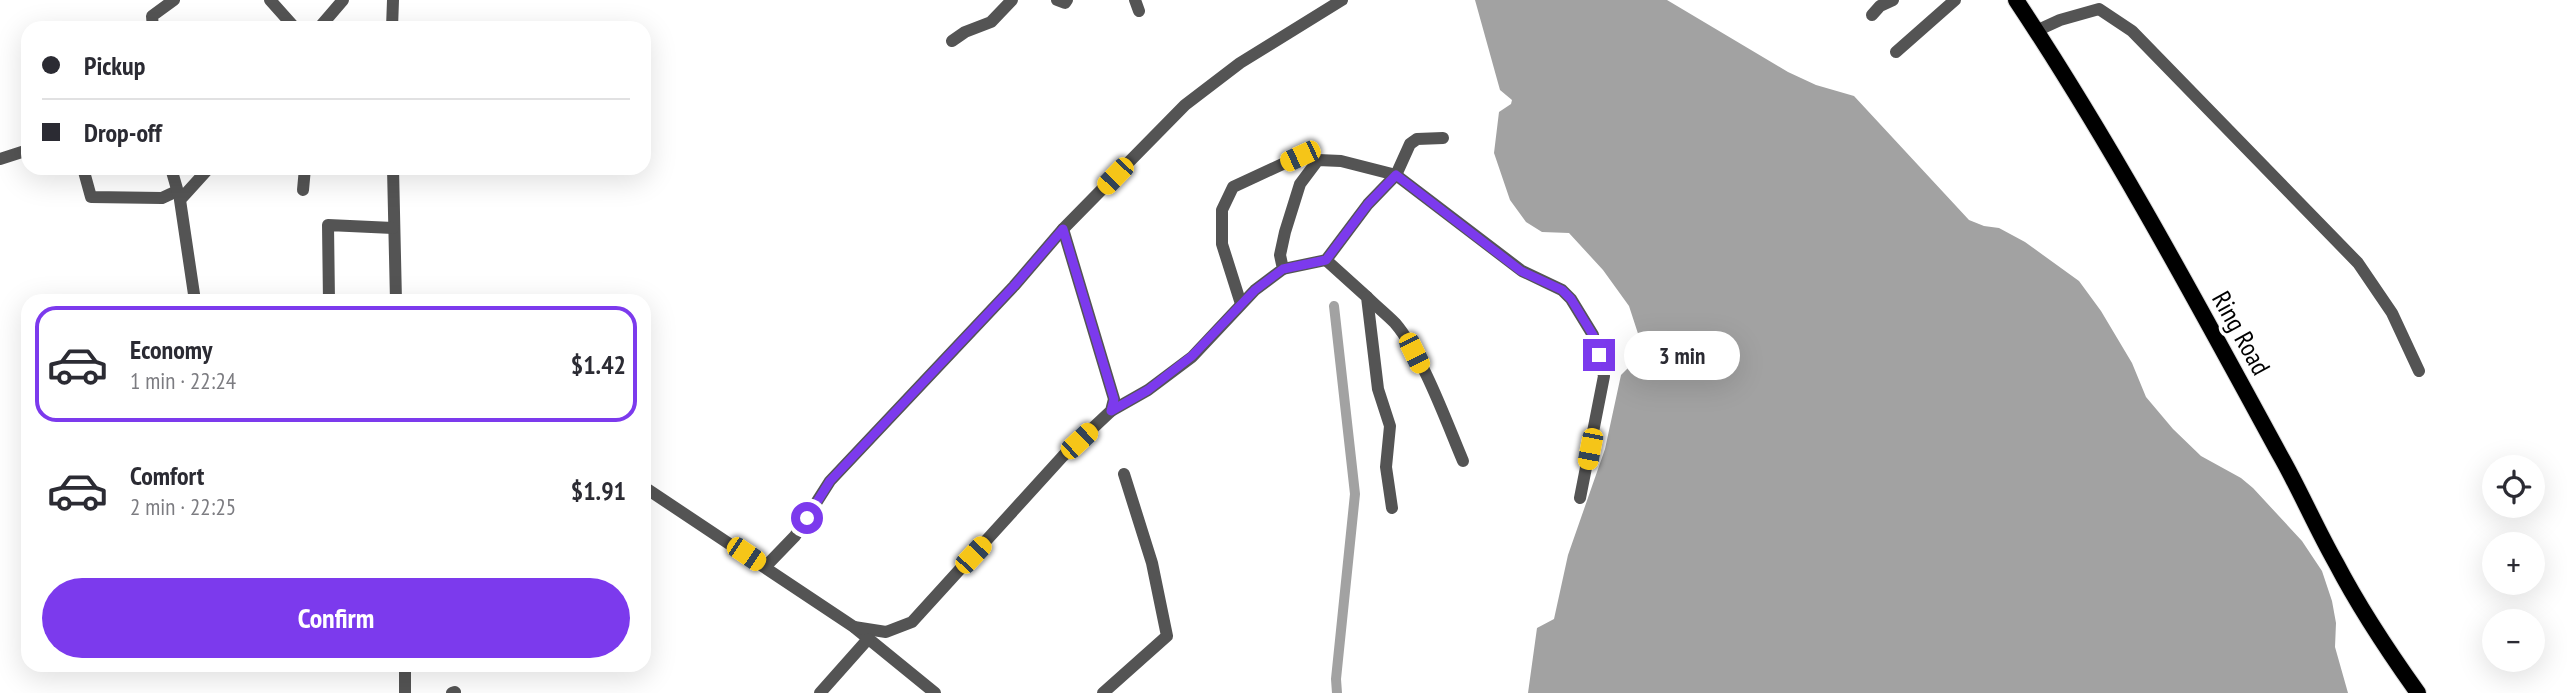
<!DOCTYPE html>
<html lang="en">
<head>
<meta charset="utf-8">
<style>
  :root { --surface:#fff; --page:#f7f7f7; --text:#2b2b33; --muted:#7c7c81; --line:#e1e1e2; --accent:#7c3aed }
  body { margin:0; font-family:"PT Sans Narrow",sans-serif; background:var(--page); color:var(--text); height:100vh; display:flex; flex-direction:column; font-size:26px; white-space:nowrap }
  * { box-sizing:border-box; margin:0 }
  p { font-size:23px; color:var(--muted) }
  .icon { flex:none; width:38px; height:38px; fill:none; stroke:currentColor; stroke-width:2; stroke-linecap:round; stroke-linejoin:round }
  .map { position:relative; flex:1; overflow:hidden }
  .details { position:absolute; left:21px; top:294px; width:630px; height:378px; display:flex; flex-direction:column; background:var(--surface); border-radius:21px; box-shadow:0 7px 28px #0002 }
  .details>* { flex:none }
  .top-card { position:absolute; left:21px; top:21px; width:630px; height:154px; border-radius:21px; box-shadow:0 7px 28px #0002; display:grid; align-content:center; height:154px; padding:0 21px; background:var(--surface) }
  .controls { position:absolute; left:2482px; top:455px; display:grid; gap:14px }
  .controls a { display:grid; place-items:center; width:63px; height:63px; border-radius:50%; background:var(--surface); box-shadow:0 7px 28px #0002; font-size:35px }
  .end { position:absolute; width:32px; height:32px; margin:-16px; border:9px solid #7c3aed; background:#fff; box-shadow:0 0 0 4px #fff }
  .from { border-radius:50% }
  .bubble { position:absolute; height:49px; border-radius:24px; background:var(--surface); box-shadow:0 7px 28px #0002; font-size:23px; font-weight:800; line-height:49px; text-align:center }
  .car { position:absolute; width:21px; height:42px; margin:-21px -10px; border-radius:9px; box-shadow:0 0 5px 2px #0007; background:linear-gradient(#f5c518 24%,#345 0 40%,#f5c518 0 76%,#345 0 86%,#f5c518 0) }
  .top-card b { display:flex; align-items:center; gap:24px; height:66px; font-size:26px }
  .top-card b+b { border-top:2px solid var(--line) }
  .top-card i { width:18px; height:18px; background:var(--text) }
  ul { padding:12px 0 0; list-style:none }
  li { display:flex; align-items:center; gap:21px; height:116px; margin:0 14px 10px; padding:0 7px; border:4px solid transparent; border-radius:21px }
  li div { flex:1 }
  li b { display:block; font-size:26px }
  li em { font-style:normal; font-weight:800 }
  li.active { border-color:var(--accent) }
  li>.icon { width:63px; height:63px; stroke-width:1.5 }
  .primary-button { display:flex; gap:14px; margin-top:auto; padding:14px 21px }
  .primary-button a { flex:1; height:80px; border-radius:42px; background:var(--accent); color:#fff; font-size:28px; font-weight:800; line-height:80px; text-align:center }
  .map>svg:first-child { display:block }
  .water { fill:#a2a2a2 }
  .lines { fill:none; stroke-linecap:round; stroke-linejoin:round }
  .canal { stroke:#a2a2a2; stroke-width:10 }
  .major-casing { stroke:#dbdbdb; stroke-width:18 }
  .minor { stroke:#545454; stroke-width:12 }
  .major { stroke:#000; stroke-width:16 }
  .route { stroke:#7c3aed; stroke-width:9 }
  .labels { text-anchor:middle; stroke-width:7; stroke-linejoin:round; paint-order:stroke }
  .street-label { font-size:26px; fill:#000; stroke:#fff }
</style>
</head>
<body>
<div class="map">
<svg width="2567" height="693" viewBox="0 0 2567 693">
  <rect width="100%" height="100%" fill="#fff"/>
  <path class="water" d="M 1475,0 L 1667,0 L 1788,72 L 1816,85 L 1854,96 L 1969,220 L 1984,226 L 1999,228 L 2025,242 L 2079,281 L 2101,311 L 2132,363 L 2146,397 L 2173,429 L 2201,456 L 2241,478 L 2253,488 L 2302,541 L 2322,571 L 2332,601 L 2336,623 L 2335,647 L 2348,693 L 1528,693 L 1537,628 L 1554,619 L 1568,555 L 1605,449 L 1621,375 L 1644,352 L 1629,306 L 1603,270 L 1569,233 L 1542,232 L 1526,222 L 1510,200 L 1494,153 L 1499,112 L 1511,104 L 1512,100 L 1500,90 Z"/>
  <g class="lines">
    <path class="canal" d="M 1334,306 L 1355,494 L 1336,679 L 1337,693"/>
    <g class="major-casing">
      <path id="major" d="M 2016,0 C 2113,146 2196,301 2280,455 C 2300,490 2316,528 2336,563 C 2360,609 2388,651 2418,693"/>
    </g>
    <g class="minor">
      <path d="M 270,0 L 295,28"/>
      <path d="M 1057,0 L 1065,3 L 1067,0"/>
      <path d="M 1135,0 L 1139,11"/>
      <path d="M 1872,15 L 1880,6 L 1893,0"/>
      <path d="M 153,28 L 152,16 L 174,0"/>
      <path d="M 319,28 L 343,0"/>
      <path d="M 392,28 L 393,0"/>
      <path d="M 2036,31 L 2060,20 L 2099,9 L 2132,31 L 2358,263 L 2392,313 L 2419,371"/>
      <path d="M 952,41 L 965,32 L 991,22 L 1012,0"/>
      <path d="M 1896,52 L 1955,0"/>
      <path d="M 0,159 L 28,150"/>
      <path d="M 83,168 L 91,197 L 162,198 L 177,191"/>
      <path d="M 171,168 L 179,196"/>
      <path d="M 393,168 L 396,301"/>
      <path d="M 303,190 L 305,168"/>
      <path d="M 1326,260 L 1367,297 L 1378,389 L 1390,426 L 1386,467 L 1392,508"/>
      <path d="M 1283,269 L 1326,260 L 1368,204 L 1396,175 L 1410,144 L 1417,139 L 1443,138"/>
      <path d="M 1367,297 C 1376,306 1386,314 1395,323 C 1423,356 1446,421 1463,461"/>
      <path d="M 195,301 L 180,200 L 209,168"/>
      <path d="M 329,301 L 328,225 L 393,228"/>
      <path d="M 1241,304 L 1222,244 L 1222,210 L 1233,187 L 1300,156 L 1318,160"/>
      <path d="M 1111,411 L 1148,390 L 1192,357 L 1255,290 L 1283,269 L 1280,255 L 1285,232 L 1300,184 L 1318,160 L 1341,161 L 1396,175 L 1522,271 L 1562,290 L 1571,299 L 1593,335 L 1604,376 L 1580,498"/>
      <path d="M 644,487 L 854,627 L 935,693"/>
      <path d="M 765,567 L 795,536 L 830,481 L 1014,286 L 1063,229 L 1185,105 L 1240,63 L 1342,0"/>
      <path d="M 854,627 L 886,632 L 912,622 L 1063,456 L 1111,411 L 1114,399 L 1063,229"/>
      <path d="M 405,665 L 405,693"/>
      <path d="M 452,693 L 455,692"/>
      <path d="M 820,693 L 868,639"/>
      <path d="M 1103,693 L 1167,636 L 1152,563 L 1124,474"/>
    </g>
    <use href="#major" class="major"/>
  </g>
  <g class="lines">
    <path class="route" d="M 807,518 L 830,481 L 1014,286 L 1063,229 L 1114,399 L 1111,411 L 1148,390 L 1192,356 L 1255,290 L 1283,269 L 1326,260 L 1368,204 L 1396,175 L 1521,271 L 1562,290 L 1571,299 L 1593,335 L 1599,355"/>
  </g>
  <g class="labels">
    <g class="street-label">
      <text transform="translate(2241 333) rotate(61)" y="9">Ring Road</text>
    </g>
  </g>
</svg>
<div class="controls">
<a><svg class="icon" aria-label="locate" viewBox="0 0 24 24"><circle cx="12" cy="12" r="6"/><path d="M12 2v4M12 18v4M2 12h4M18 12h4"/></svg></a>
<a>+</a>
<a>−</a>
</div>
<i class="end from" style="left:807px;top:518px"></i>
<i class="end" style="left:1599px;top:355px"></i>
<div class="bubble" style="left:1624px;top:331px;width:116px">3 min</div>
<i class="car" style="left:1300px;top:156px;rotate:245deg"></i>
<i class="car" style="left:1115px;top:176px;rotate:224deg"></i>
<i class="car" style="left:1414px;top:353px;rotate:154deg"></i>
<i class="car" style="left:1079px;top:441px;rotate:47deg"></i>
<i class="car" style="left:1590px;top:449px;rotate:191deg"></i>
<i class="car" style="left:746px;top:554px;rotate:124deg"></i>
<i class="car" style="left:973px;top:555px;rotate:43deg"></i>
<div class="top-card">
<b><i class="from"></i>Pickup</b>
<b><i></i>Drop-off</b>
</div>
<section class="details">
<ul>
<li class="active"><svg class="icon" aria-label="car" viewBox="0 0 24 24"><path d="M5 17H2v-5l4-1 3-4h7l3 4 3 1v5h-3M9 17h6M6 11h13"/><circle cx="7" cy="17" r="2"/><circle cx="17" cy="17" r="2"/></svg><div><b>Economy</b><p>1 min · 22:24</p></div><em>$1.42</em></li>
<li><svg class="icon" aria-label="car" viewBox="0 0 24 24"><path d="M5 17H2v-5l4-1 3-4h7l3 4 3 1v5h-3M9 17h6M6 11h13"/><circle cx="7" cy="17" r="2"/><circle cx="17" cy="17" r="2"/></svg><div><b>Comfort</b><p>2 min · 22:25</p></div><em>$1.91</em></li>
</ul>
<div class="primary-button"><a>Confirm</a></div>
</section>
</div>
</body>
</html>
